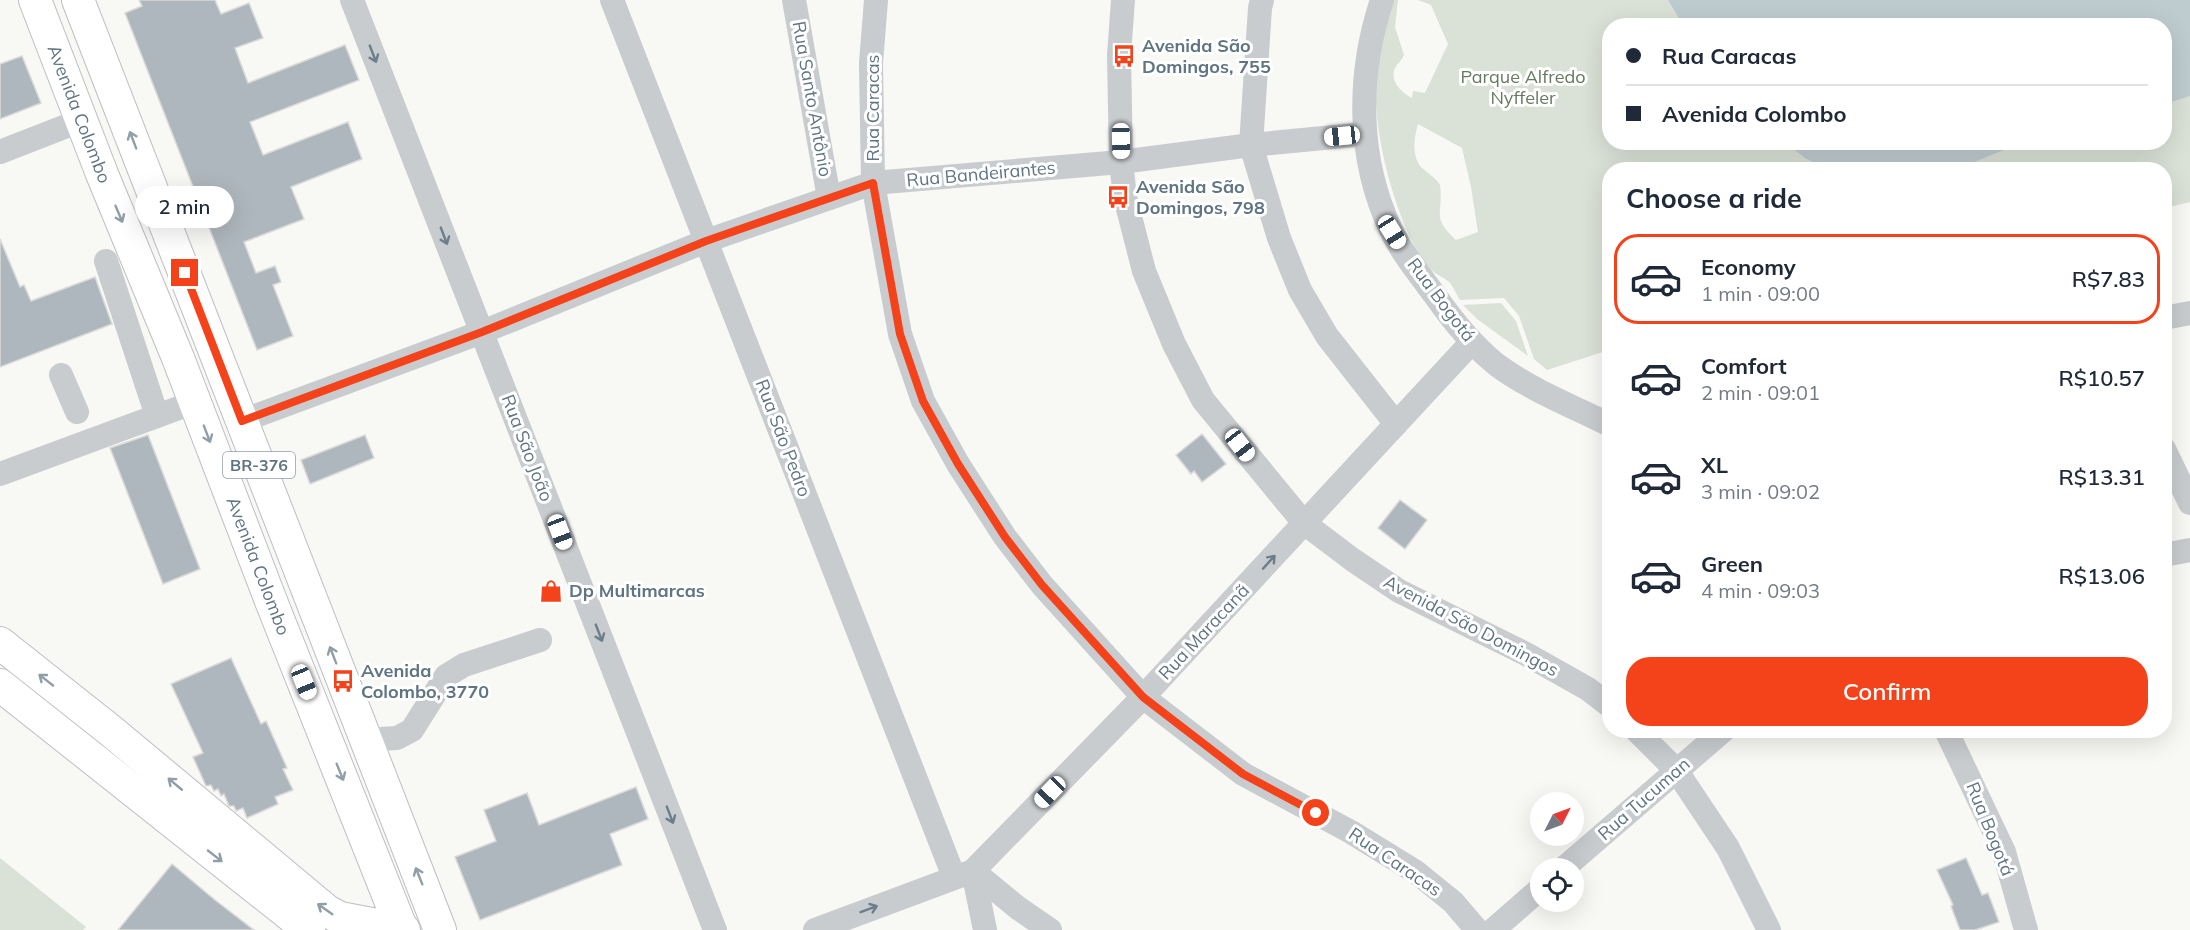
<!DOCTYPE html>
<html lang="en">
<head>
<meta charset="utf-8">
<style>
  :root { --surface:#fff; --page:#f6f6f7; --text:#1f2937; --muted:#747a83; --line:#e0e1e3; --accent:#f4431a }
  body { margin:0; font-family:Mulish,sans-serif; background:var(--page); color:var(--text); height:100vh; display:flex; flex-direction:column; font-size:22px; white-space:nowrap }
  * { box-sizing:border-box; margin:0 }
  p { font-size:20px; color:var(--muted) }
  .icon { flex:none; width:33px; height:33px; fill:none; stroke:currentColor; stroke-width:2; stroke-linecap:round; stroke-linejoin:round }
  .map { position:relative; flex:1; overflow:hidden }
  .side { position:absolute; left:1602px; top:162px; width:570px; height:576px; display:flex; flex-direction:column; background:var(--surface); border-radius:24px; box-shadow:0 6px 24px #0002 }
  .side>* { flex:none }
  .hud { position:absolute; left:1602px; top:18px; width:570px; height:132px; border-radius:24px; box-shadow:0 6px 24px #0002; display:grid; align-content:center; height:132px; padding:0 24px; background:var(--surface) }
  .needle { width:39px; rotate:48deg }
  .controls { position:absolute; left:1530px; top:792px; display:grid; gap:12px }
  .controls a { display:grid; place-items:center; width:54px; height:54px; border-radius:50%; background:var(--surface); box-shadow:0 6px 24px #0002; font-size:30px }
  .end { position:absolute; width:27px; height:27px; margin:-14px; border:8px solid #f4431a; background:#fff; box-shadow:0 0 0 3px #fff }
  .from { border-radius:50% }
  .bubble { position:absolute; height:42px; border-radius:21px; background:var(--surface); box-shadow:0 6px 24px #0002; font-size:20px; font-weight:600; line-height:42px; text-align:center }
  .car { position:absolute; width:18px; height:36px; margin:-18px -9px; border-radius:8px; box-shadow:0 0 4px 2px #0007; background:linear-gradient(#fff 24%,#345 0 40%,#fff 0 76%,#345 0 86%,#fff 0) }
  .hud b { display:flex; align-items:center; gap:21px; height:57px; font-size:22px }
  .hud b+b { border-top:2px solid var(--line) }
  .hud i { width:15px; height:15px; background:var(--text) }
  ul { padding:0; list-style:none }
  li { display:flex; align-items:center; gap:18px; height:90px; margin:0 12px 9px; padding:0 12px; border:3px solid transparent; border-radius:24px }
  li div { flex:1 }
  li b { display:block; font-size:22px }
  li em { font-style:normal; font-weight:600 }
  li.active { border-color:var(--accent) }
  li>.icon { width:54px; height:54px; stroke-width:1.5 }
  h2 { padding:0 24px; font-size:27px; line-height:72px }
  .button { display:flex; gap:12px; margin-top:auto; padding:12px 24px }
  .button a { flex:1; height:69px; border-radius:24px; background:var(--accent); color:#fff; font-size:24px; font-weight:600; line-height:69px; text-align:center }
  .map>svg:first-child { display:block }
  .green { fill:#dae1d6; fill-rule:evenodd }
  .water { fill:#becbcf }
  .building { fill:#aeb7bd; stroke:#dadad8; stroke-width:1.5 }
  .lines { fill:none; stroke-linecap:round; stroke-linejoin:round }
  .major-casing { stroke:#bbbfc3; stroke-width:34 }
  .minor { stroke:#c8cccf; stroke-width:24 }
  .major { stroke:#fff; stroke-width:32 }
  .oneway { stroke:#6a7e8b }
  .oneway2 { stroke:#909ea8 }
  .route { stroke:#f4431a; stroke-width:8 }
  .labels { text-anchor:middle; stroke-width:6; stroke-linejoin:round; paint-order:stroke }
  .shield { fill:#fff; stroke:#909ea8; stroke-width:1.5 }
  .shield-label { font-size:16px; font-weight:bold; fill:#607583 }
  .poi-label { font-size:18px; font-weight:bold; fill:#607583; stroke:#fff; text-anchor:start }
  .park-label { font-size:18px; fill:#667a60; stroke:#fff }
  .street-label { font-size:18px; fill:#607583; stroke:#fff }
</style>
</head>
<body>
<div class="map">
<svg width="2190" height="930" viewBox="0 0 2190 930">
  <rect width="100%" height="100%" fill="#f8f8f5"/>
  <g class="green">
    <path d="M 1394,0 L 1398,0 L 1395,27 L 1404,55 C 1402,60 1398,63 1395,68 C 1389,81 1402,93 1412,98 L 1413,91 L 1425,93 L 1448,44 L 1431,5 L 1418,0 L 2190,0 L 2190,202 L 2165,208 L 2164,170 L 1610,170 L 1609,350 L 1547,370 L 1534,359 L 1519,316 L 1504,298 L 1460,300 C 1456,294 1453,285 1448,281 C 1438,274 1430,272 1423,261 C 1392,211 1371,126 1376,67 C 1378,45 1386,20 1394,0 ZM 1610,26 L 2164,26 L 2164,142 L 1610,142 ZM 1418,124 L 1462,148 L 1471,187 L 1478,232 L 1456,240 C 1430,216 1444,214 1440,185 C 1436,178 1429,174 1422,168 C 1411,156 1414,138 1418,124 Z"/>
    <path d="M 1501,303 L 1516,321 L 1528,356 L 1477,319 L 1463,305 Z"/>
    <path d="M 0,858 L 86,927 L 83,930 L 0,930 Z"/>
  </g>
  <g class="water">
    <path d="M 1668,0 L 2190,0 L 2190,96 L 2165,104 L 2164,26 L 1683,25 Z"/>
    <path d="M 1786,143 L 2031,143 L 2001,151 L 1955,170 L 1826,169 L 1805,158 Z"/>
  </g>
  <g class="building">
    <path d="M 139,0 L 215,0 L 221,14 L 249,3 L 263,38 L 235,48 L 248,83 L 345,45 L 359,80 L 250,122 L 263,155 L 348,122 L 362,159 L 291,187 L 304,219 L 244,242 L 256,273 L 275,266 L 281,282 L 273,285 L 293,336 L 257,350 L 125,13 L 142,6 Z"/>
    <path d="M 22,56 L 41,103 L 0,119 L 0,64 Z"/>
    <path d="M 0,239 L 20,287 L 24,285 L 31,301 L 95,277 L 112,324 L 0,367 Z"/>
    <path d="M 1202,434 L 1226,464 L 1202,482 L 1194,471 L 1191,474 L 1176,455 Z"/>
    <path d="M 148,435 L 200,569 L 163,584 L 110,448 Z"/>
    <path d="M 365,435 L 374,458 L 310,484 L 301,460 Z"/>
    <path d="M 1400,500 L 1427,520 L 1405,549 L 1378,528 Z"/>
    <path d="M 231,658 L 261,724 L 266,721 L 287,768 L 283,769 L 293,790 L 275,797 L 278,804 L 247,818 L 243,808 L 236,811 L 234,806 L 229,806 L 224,794 L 221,796 L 218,789 L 214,791 L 211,785 L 206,786 L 193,757 L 203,753 L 171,684 Z"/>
    <path d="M 636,787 L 648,819 L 610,834 L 622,865 L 480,920 L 455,857 L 496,841 L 484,810 L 527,793 L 539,825 Z"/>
    <path d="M 1966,858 L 1982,895 L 1988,893 L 1999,922 L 1975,930 L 1960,930 L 1951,906 L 1953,905 L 1937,870 Z"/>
    <path d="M 172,864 L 215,900 L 254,930 L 118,930 Z"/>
  </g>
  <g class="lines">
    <g class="major-casing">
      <g id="major">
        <path d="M 35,0 L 102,174 L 178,358 L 271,601 L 402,930"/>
        <path d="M 78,0 L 440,930"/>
        <path d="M 0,643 L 111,731 L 327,911 L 340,918 L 404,930"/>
        <path d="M 0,685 L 309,930"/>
      </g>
    </g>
    <g class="minor">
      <path d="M 352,0 L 715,930"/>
      <path d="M 612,0 L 954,877"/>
      <path d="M 794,0 L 829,198"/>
      <path d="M 876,0 L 871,63 L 873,183 L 900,334 L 923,401 L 958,464 L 1005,537 L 1042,585 L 1143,697 L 1243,774 L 1351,832 L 1416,872 L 1453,902 L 1477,930"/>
      <path d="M 1123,0 L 1119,55 L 1121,162 L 1125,197 L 1144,271 L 1174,344 L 1203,400 L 1304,523 L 1353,560 L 1399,591 L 1526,654 L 1588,689 L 1610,706"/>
      <path d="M 1262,0 L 1260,8 L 1251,145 L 1279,238 L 1300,290 L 1327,336 L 1396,424"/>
      <path d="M 1382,0 C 1357,75 1357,158 1391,230 C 1402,253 1419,274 1434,294 C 1452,320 1472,345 1497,365 C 1531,390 1572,406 1610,425"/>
      <path d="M 0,152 L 82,120"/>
      <path d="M 2164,318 L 2190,313"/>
      <path d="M 61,375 L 77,412"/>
      <path d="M 157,416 L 195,402"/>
      <path d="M 242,421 L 482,332 L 706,241 L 873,183 L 1121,162 L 1251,145 L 1365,134"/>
      <path d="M 2164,449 L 2190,503"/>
      <path d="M 0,474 L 157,416 L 106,261"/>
      <path d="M 2164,555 L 2190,550"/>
      <path d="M 1636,730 L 1676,770 L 1728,848 L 1769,930"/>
      <path d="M 1946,730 L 2004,852 L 2026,930"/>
      <path d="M 365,740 L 397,738 L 412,730 L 446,676 L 464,665 L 540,640"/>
      <path d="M 1564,868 L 1724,730"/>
      <path d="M 973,871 L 1018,908 L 1050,930"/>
      <path d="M 973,871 L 985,930"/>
      <path d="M 815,930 L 973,871 L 1143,697 L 1471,343"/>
      <path d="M 1493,930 L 1540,889"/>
    </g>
    <use href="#major" class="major"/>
  </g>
  <defs><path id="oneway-shaft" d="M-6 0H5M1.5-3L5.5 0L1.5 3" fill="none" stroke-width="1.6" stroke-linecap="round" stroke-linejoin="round" transform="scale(1.5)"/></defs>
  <g class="oneway">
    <use href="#oneway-shaft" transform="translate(373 54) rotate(69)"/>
    <use href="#oneway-shaft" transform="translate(444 236) rotate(69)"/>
    <use href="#oneway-shaft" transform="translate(1269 562) rotate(-48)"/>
    <use href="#oneway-shaft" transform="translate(599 633) rotate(69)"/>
    <use href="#oneway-shaft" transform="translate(670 815) rotate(69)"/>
    <use href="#oneway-shaft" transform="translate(869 909) rotate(-21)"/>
  </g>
  <g class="oneway2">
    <use href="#oneway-shaft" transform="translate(133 140) rotate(-111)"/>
    <use href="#oneway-shaft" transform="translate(119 214) rotate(67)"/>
    <use href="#oneway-shaft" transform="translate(207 434) rotate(69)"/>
    <use href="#oneway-shaft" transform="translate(333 655) rotate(-111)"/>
    <use href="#oneway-shaft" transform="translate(46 680) rotate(-142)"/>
    <use href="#oneway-shaft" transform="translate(340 772) rotate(68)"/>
    <use href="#oneway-shaft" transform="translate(175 784) rotate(-140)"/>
    <use href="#oneway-shaft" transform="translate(215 856) rotate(38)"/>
    <use href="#oneway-shaft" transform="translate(419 876) rotate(-112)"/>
    <use href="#oneway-shaft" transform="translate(325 909) rotate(-145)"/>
  </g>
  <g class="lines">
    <path class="route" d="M 185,273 L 242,421 L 482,332 L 706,241 L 873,183 L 900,334 L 923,401 L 958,464 L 1005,537 L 1042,585 L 1143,697 L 1243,774 L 1316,813"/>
  </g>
  <defs>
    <g id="bus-bare" transform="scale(1.8)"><path d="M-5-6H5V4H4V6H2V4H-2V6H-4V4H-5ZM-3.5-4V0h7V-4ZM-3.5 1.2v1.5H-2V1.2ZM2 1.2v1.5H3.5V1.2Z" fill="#f4431a" stroke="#fff" stroke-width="2.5" paint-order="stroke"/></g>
    <g id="shop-bare" transform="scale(1.8)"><path d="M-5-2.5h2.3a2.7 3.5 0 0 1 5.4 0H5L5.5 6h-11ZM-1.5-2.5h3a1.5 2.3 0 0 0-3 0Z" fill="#f4431a" stroke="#fff" stroke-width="2.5" paint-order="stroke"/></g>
  </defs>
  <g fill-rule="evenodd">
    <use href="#bus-bare" x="1124" y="56"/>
    <use href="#bus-bare" x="1118" y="197"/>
    <use href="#shop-bare" x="551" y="591"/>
    <use href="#bus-bare" x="343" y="681"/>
  </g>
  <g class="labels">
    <rect class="shield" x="223" y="452" width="72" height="26" rx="4.5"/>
    <g class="shield-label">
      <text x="259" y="471">BR-376</text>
    </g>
    <g class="poi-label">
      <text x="1142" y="52">Avenida São<tspan x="1142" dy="21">Domingos, 755</tspan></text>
      <text x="1136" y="193">Avenida São<tspan x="1136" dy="21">Domingos, 798</tspan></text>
      <text x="569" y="597">Dp Multimarcas</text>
      <text x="361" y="677">Avenida<tspan x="361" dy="21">Colombo, 3770</tspan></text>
    </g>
    <g class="park-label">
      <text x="1523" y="83">Parque Alfredo<tspan x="1523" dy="21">Nyffeler</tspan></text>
    </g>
    <g class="street-label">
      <text transform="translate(812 99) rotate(80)" y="6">Rua Santo Antônio</text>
      <text transform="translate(873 108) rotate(-90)" y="6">Rua Caracas</text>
      <text transform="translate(79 114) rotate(69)" y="6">Avenida Colombo</text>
      <text transform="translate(981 174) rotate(-5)" y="6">Rua Bandeirantes</text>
      <text transform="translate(1441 300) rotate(53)" y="6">Rua Bogotá</text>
      <text transform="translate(783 438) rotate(69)" y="6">Rua São Pedro</text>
      <text transform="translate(527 448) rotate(69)" y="6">Rua São João</text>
      <text transform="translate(258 566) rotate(69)" y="6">Avenida Colombo</text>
      <text transform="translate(1471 626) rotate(28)" y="6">Avenida São Domingos</text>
      <text transform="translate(1204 632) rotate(-47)" y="6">Rua Maracanã</text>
      <text transform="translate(1644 799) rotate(-41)" y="6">Rua Tucuman</text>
      <text transform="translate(1990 829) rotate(68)" y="6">Rua Bogotá</text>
      <text transform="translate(1395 862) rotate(34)" y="6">Rua Caracas</text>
    </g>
  </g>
</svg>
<div class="controls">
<a><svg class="needle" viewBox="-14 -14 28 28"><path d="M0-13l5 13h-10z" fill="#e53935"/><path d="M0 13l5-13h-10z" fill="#747a83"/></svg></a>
<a><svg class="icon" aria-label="locate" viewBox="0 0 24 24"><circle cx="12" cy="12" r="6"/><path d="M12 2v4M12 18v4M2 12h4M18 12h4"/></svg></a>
</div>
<i class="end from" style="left:1316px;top:813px"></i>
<i class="end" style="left:185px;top:273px"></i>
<div class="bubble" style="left:135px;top:186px;width:99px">2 min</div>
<i class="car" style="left:1342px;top:136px;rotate:264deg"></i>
<i class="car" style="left:1121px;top:141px;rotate:179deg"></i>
<i class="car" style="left:1392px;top:232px;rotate:148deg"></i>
<i class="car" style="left:1240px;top:445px;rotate:142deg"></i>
<i class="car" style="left:560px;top:532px;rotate:159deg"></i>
<i class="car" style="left:304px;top:682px;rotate:158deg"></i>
<i class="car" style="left:1050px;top:792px;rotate:224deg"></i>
<div class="hud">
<b><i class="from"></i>Rua Caracas</b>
<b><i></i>Avenida Colombo</b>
</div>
<section class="side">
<h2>Choose a ride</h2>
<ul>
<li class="active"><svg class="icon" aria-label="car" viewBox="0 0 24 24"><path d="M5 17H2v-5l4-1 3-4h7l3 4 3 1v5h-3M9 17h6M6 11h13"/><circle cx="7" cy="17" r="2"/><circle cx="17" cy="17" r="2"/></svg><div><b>Economy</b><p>1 min · 09:00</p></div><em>R$7.83</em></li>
<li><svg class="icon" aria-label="car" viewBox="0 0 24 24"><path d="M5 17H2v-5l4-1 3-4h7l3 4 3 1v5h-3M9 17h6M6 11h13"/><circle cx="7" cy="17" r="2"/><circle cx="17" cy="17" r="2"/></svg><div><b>Comfort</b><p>2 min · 09:01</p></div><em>R$10.57</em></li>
<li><svg class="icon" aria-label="car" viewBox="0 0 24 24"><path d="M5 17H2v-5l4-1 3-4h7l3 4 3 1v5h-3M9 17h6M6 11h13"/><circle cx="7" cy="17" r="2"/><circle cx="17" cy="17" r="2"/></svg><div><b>XL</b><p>3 min · 09:02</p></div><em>R$13.31</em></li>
<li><svg class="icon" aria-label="car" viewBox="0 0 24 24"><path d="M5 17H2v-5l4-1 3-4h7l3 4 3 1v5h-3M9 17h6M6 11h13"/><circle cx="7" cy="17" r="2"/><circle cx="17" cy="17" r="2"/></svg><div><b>Green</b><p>4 min · 09:03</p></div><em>R$13.06</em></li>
</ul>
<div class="button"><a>Confirm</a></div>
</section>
</div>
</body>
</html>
